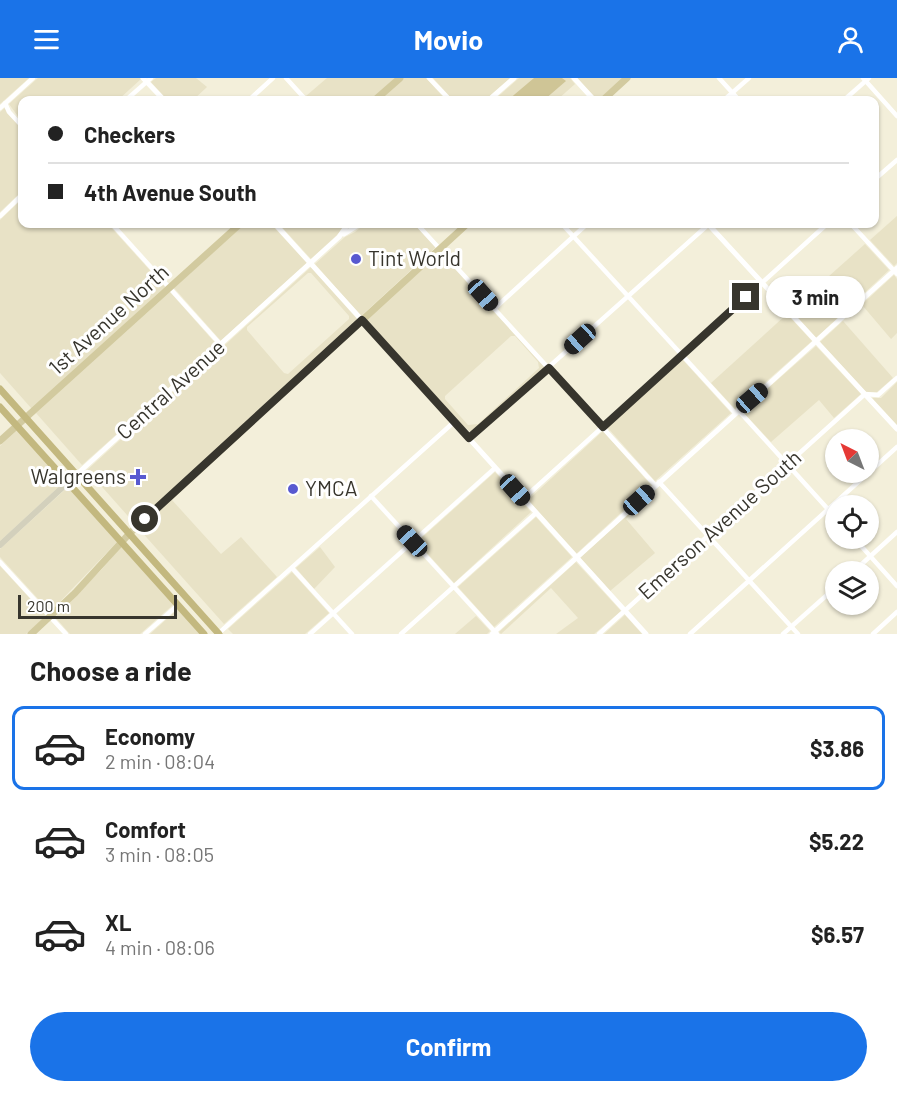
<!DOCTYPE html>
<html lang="en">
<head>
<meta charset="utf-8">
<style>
  :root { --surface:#fff; --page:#f2f2f2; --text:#222; --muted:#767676; --line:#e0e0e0; --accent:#1a73e8 }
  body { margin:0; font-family:Barlow,sans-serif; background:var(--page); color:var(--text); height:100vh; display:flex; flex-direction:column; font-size:22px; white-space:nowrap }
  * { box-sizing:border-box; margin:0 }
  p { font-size:20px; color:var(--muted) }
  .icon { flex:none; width:33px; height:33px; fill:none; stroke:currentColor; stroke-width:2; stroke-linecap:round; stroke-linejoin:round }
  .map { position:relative; height:556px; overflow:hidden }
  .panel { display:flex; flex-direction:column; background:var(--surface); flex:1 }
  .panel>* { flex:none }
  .hud { position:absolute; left:18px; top:18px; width:861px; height:132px; border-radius:12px; box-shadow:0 2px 4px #0004; display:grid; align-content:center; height:132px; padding:0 30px; background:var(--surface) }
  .needle { width:39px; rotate:318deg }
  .fabs { position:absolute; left:825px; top:351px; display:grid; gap:12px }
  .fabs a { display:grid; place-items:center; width:54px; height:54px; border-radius:50%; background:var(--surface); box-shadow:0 2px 4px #0004; font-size:30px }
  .scale { position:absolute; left:18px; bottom:15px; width:159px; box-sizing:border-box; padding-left:6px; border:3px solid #37352d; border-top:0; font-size:16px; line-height:21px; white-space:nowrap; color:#37352d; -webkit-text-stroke:4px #fff; paint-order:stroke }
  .end { position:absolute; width:27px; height:27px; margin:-14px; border:8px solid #37352d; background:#fff; box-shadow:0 0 0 3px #fff }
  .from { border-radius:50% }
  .bubble { position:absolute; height:42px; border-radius:21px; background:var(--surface); box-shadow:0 2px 4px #0004; font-size:20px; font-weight:700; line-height:42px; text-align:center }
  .car { position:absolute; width:18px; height:36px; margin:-18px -9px; border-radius:8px; box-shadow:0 0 4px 2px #0007; background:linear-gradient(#222 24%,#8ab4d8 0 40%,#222 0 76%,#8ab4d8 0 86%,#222 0) }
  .hud b { display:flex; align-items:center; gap:21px; height:57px; font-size:22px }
  .hud b+b { border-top:2px solid var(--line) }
  .hud i { width:15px; height:15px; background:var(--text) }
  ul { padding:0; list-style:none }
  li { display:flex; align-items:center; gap:18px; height:84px; margin:0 12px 9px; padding:0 18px; border:3px solid transparent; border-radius:12px }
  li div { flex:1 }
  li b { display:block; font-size:22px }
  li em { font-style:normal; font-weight:700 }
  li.active { border-color:var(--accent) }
  li>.icon { width:54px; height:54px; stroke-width:1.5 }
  h2 { padding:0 30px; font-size:27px; line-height:72px }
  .button { display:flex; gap:12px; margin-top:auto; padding:12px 30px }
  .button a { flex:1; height:69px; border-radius:36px; background:var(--accent); color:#fff; font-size:24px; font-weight:700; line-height:69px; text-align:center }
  header { display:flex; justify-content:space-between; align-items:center; height:78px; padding:0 30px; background:var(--accent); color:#fff; font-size:27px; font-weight:700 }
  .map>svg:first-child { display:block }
  .built { fill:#e8e2c6; fill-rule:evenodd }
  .green { fill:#cfc596 }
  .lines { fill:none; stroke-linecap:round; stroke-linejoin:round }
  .minor { stroke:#fff; stroke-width:4.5 }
  .tertiary { stroke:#fff; stroke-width:5 }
  .secondary { stroke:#d3d0bc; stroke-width:6 }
  .primary { stroke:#d2ca9f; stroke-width:7 }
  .trunk { stroke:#c3b87f; stroke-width:7 }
  .route { stroke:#37352d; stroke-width:8 }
  .poi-dot { fill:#5859d0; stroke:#fff; stroke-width:2 }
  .labels { text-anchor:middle; stroke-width:6; stroke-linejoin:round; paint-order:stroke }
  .poi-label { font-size:21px; fill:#37352d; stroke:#fff; text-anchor:start }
  .street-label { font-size:21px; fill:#37352d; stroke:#fff }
</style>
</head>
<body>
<header><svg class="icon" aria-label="menu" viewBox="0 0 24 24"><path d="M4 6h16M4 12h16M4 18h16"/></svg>Movio<svg class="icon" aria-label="person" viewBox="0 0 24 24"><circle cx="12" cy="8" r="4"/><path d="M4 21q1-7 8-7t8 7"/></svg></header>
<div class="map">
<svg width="897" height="556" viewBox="0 0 897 556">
  <rect width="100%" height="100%" fill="#f3efda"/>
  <g class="built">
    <path d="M 0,0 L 29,0 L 0,26 Z"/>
    <path d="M 38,0 L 140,0 L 141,1 L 118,22 L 22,22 L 22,44 L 9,26 Z"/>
    <path d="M 156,0 L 196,0 L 207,9 L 193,22 L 167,22 L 151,4 Z"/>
    <path d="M 327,0 L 395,0 L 370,22 L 310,22 L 306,18 Z"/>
    <path d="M 404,0 L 426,0 L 446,22 L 380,22 Z"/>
    <path d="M 433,0 L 510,0 L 485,22 L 453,22 Z"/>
    <path d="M 519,0 L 570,0 L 575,6 L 557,22 L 494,22 Z"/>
    <path d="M 577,0 L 623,0 L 598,22 Z"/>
    <path d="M 5,30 L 22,52 L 22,113 L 0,134 L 0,34 Z"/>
    <path d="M 22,121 L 22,146 L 108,146 L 165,209 L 32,331 L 0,295 L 0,142 Z"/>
    <path d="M 897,138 L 897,185 L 894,188 L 870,162 Z"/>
    <path d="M 245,146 L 271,146 L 307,185 L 221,263 L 174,210 Z"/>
    <path d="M 279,146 L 345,146 L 339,155 L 311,181 Z"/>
    <path d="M 365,146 L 414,146 L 436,169 L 361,238 L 315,186 L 345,159 L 355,154 Z"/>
    <path d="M 865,166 L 889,192 L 816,260 L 791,232 Z"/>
    <path d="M 441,174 L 545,289 L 471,354 L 455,342 L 366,242 ZM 511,258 L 515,258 L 538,284 L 539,290 L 478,346 L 468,347 L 445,321 L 445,318 Z"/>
    <path d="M 311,189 L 357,241 L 135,446 L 87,392 ZM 308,195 L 311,195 L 349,238 L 349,241 L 288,296 L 284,295 L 247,252 L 247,249 Z"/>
    <path d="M 894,197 L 897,201 L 897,255 L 891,261 L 863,228 L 846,241 Z"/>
    <path d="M 170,214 L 217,267 L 82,387 L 36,335 Z"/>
    <path d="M 787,236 L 812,263 L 735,331 L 711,305 Z"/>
    <path d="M 843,243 L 893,300 L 877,314 L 866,314 L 820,264 Z"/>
    <path d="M 816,268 L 861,316 L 834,340 L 819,322 L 771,364 L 742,333 Z"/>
    <path d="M 682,281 L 731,335 L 655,403 L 607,349 Z"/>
    <path d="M 897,304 L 897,347 L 872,320 L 881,320 Z"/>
    <path d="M 285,317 L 172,422 L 221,476 L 241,459 L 277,499 L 224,546 L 139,451 Z"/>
    <path d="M 17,352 L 64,404 L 0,463 L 0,368 Z"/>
    <path d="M 603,353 L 651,407 L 576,476 L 528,422 Z"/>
    <path d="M 495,394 L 531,434 L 454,505 L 417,464 Z"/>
    <path d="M 659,408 L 626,441 L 655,475 L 610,513 L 580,480 Z"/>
    <path d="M 68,409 L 117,464 L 50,534 L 0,479 L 0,471 Z"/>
    <path d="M 536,439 L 572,479 L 494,549 L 458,509 Z"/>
    <path d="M 121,469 L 174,526 L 140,556 L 70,556 L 55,539 L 102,491 Z"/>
    <path d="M 320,469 L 335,489 L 314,511 L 296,490 Z"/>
    <path d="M 576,484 L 621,533 L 594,556 L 556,556 L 578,540 L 551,510 L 501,556 L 499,554 Z"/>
    <path d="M 0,488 L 46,538 L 26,556 L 0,556 Z"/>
    <path d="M 292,494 L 329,535 L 305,556 L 233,556 L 228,551 Z"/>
    <path d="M 178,531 L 200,556 L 150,556 Z"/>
    <path d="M 625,537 L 642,556 L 604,556 Z"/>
    <path d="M 476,538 L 490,553 L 487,556 L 455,556 Z"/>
  </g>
  <path class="green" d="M 534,0 L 562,0 L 566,3 L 544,22 L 508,22 Z"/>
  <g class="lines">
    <g class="minor">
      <path d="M 286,0 L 306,22"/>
      <path d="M 429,0 L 450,22"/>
      <path d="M 719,0 L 739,22"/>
      <path d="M 863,0 L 897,38"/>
      <path d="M 126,22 L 151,0"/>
      <path d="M 249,22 L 273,0"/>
      <path d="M 724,22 L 749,0"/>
      <path d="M 844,22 L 869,0"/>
      <path d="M 5,25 L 9,34 L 22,48"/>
      <path d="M 0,30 L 33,0"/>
      <path d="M 874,102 L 897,82"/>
      <path d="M 0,138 L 22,117"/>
      <path d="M 112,146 L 221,267"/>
      <path d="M 417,146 L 655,407"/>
      <path d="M 562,146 L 735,335"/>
      <path d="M 851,146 L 897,196"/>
      <path d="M 495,230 L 587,146"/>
      <path d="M 738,332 L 836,440"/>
      <path d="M 469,360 L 709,146"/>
      <path d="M 659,404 L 798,556"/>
      <path d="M 371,418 L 497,556"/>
      <path d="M 523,421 L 827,146"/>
      <path d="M 854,460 L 897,508"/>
      <path d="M 0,484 L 66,556"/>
      <path d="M 292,490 L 352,556"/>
      <path d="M 853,494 L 897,454"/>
      <path d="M 219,555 L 454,344"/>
      <path d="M 145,556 L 178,527"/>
      <path d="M 310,556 L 495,390"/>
      <path d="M 401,556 L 536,435"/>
      <path d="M 599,556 L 865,316 L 878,317 L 897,300"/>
      <path d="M 690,556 L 897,369"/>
      <path d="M 783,556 L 836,509"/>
      <path d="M 873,556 L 897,534"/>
    </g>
    <g class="tertiary">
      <path d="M 143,0 L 164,22"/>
      <path d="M 574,0 L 594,22"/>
      <path d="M 489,22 L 514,0"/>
      <path d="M 275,146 L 646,556"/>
      <path d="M 708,146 L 897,351"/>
      <path d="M 344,156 L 360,146"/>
      <path d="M 76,397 L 339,159 L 348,146"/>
      <path d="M 492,556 L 897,190"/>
    </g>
    <path class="secondary" d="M 0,467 L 76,397"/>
    <g class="primary">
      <path d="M 375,22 L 400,0"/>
      <path d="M 603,22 L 627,0"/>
      <path d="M 0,363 L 240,146"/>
      <path d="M 31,556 L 75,515 L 129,456 L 467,146"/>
    </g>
    <g class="trunk">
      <path d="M 0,311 L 219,556"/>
      <path d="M 0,329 L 204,556"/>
    </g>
  </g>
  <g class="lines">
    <path class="route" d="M 145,441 L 362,242 L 469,360 L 549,290 L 603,349 L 746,219"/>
  </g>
  <g class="poi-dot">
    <circle cx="356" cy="181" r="6"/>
    <path d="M135 390h6v6h6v6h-6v6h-6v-6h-6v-6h6z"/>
    <circle cx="293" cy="411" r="6"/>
  </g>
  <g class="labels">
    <g class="poi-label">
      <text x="368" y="188">Tint World</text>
      <text x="126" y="406" text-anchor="end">Walgreens</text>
      <text x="305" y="418">YMCA</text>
    </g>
    <g class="street-label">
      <text transform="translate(109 242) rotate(-42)" y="7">1st Avenue North</text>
      <text transform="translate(171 312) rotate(-42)" y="7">Central Avenue</text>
      <text transform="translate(720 447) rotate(-42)" y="7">Emerson Avenue South</text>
    </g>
  </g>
</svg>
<div class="fabs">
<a><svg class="needle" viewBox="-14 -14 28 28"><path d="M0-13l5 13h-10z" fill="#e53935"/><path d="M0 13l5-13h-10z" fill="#767676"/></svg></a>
<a><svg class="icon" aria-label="locate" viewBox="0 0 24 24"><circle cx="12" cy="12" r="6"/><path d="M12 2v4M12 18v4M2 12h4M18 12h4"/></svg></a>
<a><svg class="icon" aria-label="layers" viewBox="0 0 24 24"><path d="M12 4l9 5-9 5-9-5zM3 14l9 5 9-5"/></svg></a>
</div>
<div class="scale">200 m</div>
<i class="end from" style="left:145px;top:441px"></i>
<i class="end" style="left:746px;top:219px"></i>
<div class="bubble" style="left:766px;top:198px;width:99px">3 min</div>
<i class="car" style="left:483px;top:217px;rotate:138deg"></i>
<i class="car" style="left:580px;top:261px;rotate:228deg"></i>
<i class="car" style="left:752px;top:320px;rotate:49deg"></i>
<i class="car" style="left:515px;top:412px;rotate:138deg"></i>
<i class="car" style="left:639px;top:422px;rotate:48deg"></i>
<i class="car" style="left:412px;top:463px;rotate:317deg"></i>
<div class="hud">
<b><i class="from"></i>Checkers</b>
<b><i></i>4th Avenue South</b>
</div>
</div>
<section class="panel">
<h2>Choose a ride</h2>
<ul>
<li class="active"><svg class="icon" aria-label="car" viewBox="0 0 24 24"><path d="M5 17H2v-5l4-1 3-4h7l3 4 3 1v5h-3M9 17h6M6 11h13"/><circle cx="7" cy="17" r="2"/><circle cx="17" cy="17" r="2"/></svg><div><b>Economy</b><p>2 min · 08:04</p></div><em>$3.86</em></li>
<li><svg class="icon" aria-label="car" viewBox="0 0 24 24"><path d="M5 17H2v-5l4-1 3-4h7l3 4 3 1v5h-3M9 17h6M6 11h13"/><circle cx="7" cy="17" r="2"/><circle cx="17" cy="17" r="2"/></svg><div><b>Comfort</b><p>3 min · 08:05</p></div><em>$5.22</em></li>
<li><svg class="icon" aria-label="car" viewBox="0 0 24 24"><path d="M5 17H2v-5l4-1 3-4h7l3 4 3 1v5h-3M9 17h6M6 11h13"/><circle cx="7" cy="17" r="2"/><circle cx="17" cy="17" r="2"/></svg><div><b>XL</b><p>4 min · 08:06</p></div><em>$6.57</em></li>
</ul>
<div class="button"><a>Confirm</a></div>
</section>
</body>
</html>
